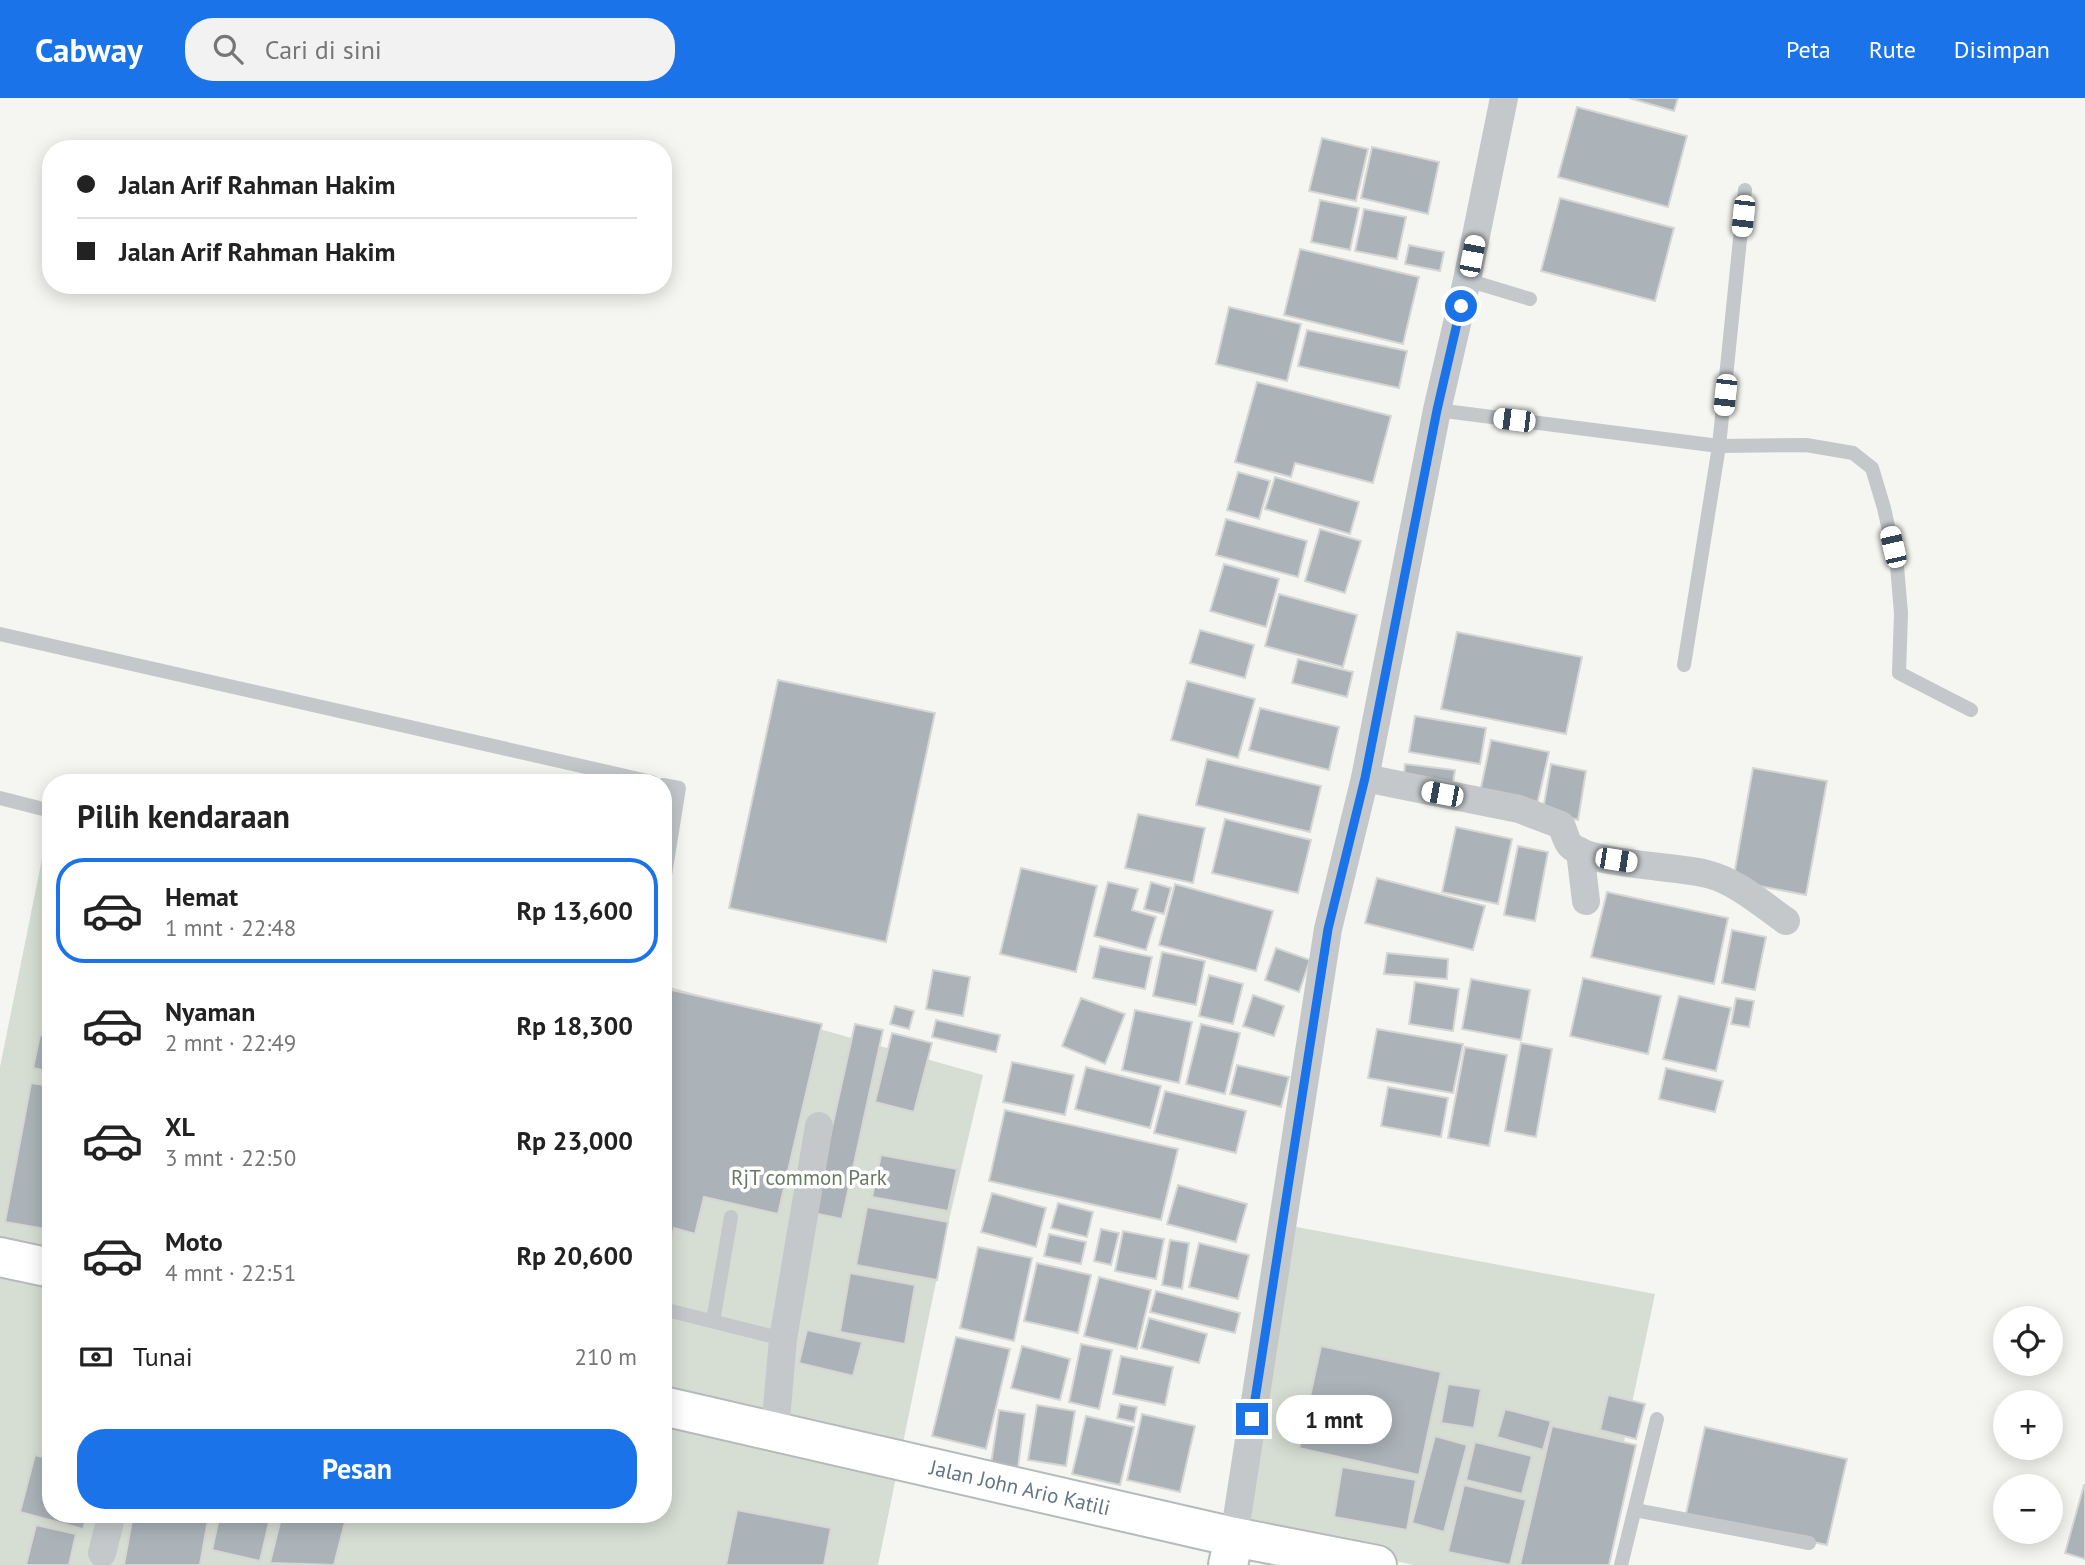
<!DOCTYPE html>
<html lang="id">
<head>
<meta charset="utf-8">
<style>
  :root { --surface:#fff; --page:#f2f2f2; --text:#222; --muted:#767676; --line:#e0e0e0; --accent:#1a73e8 }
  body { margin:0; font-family:"PT Sans",sans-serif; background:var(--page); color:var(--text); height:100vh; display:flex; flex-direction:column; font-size:26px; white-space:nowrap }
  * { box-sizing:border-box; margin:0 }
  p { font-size:23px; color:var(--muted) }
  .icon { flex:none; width:38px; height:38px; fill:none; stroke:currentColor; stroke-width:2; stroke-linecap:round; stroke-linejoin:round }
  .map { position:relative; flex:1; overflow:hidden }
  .sheet { position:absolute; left:42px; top:676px; width:630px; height:749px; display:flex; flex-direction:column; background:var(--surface); border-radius:28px; box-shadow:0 4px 18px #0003 }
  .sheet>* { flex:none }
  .top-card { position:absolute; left:42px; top:42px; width:630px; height:154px; border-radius:28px; box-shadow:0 4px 18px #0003; display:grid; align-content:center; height:154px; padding:0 35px; background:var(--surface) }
  .fabs { position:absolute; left:1993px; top:1208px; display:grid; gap:14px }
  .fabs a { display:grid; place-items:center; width:70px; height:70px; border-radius:50%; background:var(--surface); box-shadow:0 4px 18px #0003; font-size:35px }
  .end { position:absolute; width:32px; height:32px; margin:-16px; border:9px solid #1a73e8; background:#fff; box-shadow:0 0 0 4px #fff }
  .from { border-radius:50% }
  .bubble { position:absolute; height:49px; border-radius:24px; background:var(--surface); box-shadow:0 4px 18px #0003; font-size:23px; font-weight:700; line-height:49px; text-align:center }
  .car { position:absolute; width:21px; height:42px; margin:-21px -10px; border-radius:9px; box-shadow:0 0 5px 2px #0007; background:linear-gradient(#fff 24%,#345 0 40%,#fff 0 76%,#345 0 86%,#fff 0) }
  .top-card b { display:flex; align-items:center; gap:24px; height:66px; font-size:26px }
  .top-card b+b { border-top:2px solid var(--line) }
  .top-card i { width:18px; height:18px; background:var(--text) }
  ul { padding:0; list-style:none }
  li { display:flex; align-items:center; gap:21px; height:105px; margin:0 14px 10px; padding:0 21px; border:4px solid transparent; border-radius:28px }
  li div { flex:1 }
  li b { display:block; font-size:26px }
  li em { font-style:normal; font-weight:700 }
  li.on { border-color:var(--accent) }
  li>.icon { width:63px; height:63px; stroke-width:1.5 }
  h2 { padding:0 35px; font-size:32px; line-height:84px }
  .pay { display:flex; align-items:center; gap:18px; height:77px; padding:0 35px; font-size:26px }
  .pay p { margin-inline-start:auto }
  .primary-button { display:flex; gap:14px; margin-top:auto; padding:14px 35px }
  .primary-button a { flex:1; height:80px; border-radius:28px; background:var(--accent); color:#fff; font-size:28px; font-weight:700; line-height:80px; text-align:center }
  header { display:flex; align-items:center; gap:42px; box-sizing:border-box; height:98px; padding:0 35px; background:var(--accent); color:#fff }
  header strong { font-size:33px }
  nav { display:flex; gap:38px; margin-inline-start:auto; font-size:24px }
  .search { width:490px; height:63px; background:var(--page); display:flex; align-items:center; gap:18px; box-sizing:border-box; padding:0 24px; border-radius:28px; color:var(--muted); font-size:26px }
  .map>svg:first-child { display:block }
  .green { fill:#d6ddd2 }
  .building { fill:#abb3b8; stroke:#d6d6d4; stroke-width:2 }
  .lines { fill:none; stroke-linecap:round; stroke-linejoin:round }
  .secondary-casing { stroke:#b4babe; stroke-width:42 }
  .primary-casing { stroke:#b5babd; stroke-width:42 }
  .service { stroke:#c4c8cb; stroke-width:14 }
  .minor { stroke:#c4c8cb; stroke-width:28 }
  .secondary { stroke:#fff; stroke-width:38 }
  .primary { stroke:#fff; stroke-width:38 }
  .route { stroke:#1a73e8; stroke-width:9 }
  .labels { text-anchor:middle; stroke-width:7; stroke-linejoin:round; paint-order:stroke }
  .park-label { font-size:21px; fill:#677b61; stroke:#fff }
  .street-label { font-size:21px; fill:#627684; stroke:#fff }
</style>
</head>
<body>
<header>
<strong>Cabway</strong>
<div class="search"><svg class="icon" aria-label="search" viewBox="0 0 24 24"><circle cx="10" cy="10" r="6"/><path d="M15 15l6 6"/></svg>Cari di sini</div>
<nav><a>Peta</a><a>Rute</a><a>Disimpan</a></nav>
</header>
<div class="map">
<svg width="2085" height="1467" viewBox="0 0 2085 1467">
  <rect width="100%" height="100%" fill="#f5f5f1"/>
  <g class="green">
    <path d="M 46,741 L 51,742 L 51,1416 L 663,1416 L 663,887 L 983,977 L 946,1135 L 878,1467 L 0,1467 L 0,969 Z"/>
    <path d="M 1286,1127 L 1655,1196 L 1598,1467 L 1414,1467 L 1236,1429 Z"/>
  </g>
  <g class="building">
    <path d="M 1629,0 L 1678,0 L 1674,13 Z"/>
    <path d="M 1577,9 L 1687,38 L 1668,109 L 1558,79 Z"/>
    <path d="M 1322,40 L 1368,51 L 1356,103 L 1309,93 Z"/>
    <path d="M 1372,49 L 1439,64 L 1428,116 L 1361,100 Z"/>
    <path d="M 1560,100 L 1674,130 L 1655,203 L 1541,173 Z"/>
    <path d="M 1320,102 L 1359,110 L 1350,152 L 1311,144 Z"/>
    <path d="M 1364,111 L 1406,119 L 1397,161 L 1355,153 Z"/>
    <path d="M 1409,147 L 1444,154 L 1440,173 L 1405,166 Z"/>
    <path d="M 1300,151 L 1419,179 L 1403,246 L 1284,217 Z"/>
    <path d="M 1229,209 L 1301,226 L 1287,283 L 1216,266 Z"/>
    <path d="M 1307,232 L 1407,253 L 1399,290 L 1298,268 Z"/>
    <path d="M 1257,284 L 1391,318 L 1373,385 L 1295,365 L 1291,379 L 1235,364 Z"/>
    <path d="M 1238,374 L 1270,383 L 1259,421 L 1227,412 Z"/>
    <path d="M 1275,379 L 1359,404 L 1350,436 L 1265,411 Z"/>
    <path d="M 1226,421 L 1307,443 L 1298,479 L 1216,457 Z"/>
    <path d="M 1320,431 L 1361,443 L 1345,495 L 1305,483 Z"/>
    <path d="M 1224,466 L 1279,481 L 1266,529 L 1210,513 Z"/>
    <path d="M 1279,496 L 1357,517 L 1343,569 L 1265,548 Z"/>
    <path d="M 1200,532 L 1254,547 L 1245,580 L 1190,565 Z"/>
    <path d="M 1457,534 L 1582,559 L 1566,636 L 1441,611 Z"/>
    <path d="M 1298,561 L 1353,574 L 1347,599 L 1292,585 Z"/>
    <path d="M 778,582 L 935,615 L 886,844 L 729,810 Z"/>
    <path d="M 1187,583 L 1255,601 L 1238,660 L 1171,642 Z"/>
    <path d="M 1260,610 L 1339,629 L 1329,672 L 1249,652 Z"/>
    <path d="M 1415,618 L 1486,630 L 1480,666 L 1409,654 Z"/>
    <path d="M 1491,642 L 1549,654 L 1536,711 L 1479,699 Z"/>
    <path d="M 1207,661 L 1321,688 L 1310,734 L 1196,707 Z"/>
    <path d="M 1405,666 L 1455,672 L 1452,692 L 1403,686 Z"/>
    <path d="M 1551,666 L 1586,673 L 1578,722 L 1543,712 Z"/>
    <path d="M 1753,670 L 1827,683 L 1806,797 L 1733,783 Z"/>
    <path d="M 1138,716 L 1205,730 L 1193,785 L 1125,770 Z"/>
    <path d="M 1225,721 L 1311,742 L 1298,795 L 1212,775 Z"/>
    <path d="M 1456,729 L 1512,741 L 1498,806 L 1442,794 Z"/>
    <path d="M 1518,748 L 1548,754 L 1535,823 L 1504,817 Z"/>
    <path d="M 1021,770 L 1097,788 L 1076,874 L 1000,856 Z"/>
    <path d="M 1377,780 L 1485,808 L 1473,852 L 1365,825 Z"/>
    <path d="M 1108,784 L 1138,791 L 1132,812 L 1156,819 L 1146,852 L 1094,838 Z"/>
    <path d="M 1151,784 L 1171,790 L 1164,816 L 1144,811 Z"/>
    <path d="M 1175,786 L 1273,813 L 1256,873 L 1159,847 Z"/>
    <path d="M 1607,794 L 1728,820 L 1714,886 L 1591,859 Z"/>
    <path d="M 1732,832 L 1766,839 L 1755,892 L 1722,885 Z"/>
    <path d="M 1100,848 L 1152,859 L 1145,891 L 1093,880 Z"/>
    <path d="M 1276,850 L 1310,862 L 1299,894 L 1265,882 Z"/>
    <path d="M 1162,854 L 1205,863 L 1196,907 L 1153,898 Z"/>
    <path d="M 1387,855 L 1448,861 L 1447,881 L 1384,876 Z"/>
    <path d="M 933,872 L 970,879 L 963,918 L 926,911 Z"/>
    <path d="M 1209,877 L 1243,886 L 1233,926 L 1199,918 Z"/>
    <path d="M 1583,880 L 1661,898 L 1648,956 L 1570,938 Z"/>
    <path d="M 1471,881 L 1530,892 L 1521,942 L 1462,931 Z"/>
    <path d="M 1415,884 L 1459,891 L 1453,933 L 1409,926 Z"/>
    <path d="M 663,890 L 822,926 L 778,1116 L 704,1099 L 695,1136 L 674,1130 L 666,1166 L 663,1165 Z"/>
    <path d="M 1253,897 L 1284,908 L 1274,938 L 1243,928 Z"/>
    <path d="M 1679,898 L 1731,910 L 1716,973 L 1663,961 Z"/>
    <path d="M 1081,900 L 1125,916 L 1105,966 L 1062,948 Z"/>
    <path d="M 1736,900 L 1754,903 L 1749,929 L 1731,926 Z"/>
    <path d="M 895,908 L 914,913 L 909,931 L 890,926 Z"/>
    <path d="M 1135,912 L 1192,924 L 1179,985 L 1122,972 Z"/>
    <path d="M 936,922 L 1000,937 L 996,954 L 932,939 Z"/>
    <path d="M 855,926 L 883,932 L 842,1121 L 813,1115 Z"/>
    <path d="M 1201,926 L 1240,935 L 1225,996 L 1186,986 Z"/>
    <path d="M 1377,931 L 1463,946 L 1453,995 L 1368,980 Z"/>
    <path d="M 892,935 L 932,945 L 914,1014 L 875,1004 Z"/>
    <path d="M 40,937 L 51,939 L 51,974 L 33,970 Z"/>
    <path d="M 1521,945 L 1552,951 L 1536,1039 L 1505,1033 Z"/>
    <path d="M 1465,949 L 1507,957 L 1489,1048 L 1448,1040 Z"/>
    <path d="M 1012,964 L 1074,977 L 1065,1017 L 1003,1004 Z"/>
    <path d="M 1237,967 L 1289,979 L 1281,1009 L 1230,996 Z"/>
    <path d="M 1086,969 L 1161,988 L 1150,1030 L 1075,1011 Z"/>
    <path d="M 1666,970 L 1723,983 L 1715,1014 L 1659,1001 Z"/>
    <path d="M 31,985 L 51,988 L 51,1132 L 5,1124 Z"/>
    <path d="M 1388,989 L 1448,1000 L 1441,1039 L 1381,1028 Z"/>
    <path d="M 1165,993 L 1246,1013 L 1236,1055 L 1154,1035 Z"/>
    <path d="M 1005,1012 L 1178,1051 L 1161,1122 L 989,1083 Z"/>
    <path d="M 881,1057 L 957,1071 L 948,1113 L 872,1099 Z"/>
    <path d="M 1178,1087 L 1247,1106 L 1236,1144 L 1167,1126 Z"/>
    <path d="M 992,1095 L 1046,1110 L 1036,1149 L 981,1134 Z"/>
    <path d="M 1058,1105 L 1093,1114 L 1087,1139 L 1051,1130 Z"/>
    <path d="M 867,1109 L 948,1124 L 937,1182 L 856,1167 Z"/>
    <path d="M 1101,1131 L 1119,1135 L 1111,1167 L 1094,1163 Z"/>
    <path d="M 1123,1133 L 1164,1141 L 1156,1181 L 1115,1173 Z"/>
    <path d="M 1049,1136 L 1086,1144 L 1081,1166 L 1044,1158 Z"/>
    <path d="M 1170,1142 L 1189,1145 L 1182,1191 L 1162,1187 Z"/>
    <path d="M 1199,1145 L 1249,1157 L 1238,1201 L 1189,1189 Z"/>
    <path d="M 978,1149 L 1032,1160 L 1014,1243 L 960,1230 Z"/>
    <path d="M 1037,1165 L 1091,1177 L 1078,1235 L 1024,1223 Z"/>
    <path d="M 850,1175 L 915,1187 L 905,1246 L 840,1234 Z"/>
    <path d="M 1099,1179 L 1151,1192 L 1137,1251 L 1084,1238 Z"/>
    <path d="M 1156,1193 L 1240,1215 L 1235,1235 L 1150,1214 Z"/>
    <path d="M 1149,1220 L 1207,1236 L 1199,1265 L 1141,1250 Z"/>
    <path d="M 807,1232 L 862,1244 L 853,1278 L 799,1265 Z"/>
    <path d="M 956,1239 L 1010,1251 L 986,1351 L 932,1338 Z"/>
    <path d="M 1081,1246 L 1112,1252 L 1099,1311 L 1069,1304 Z"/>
    <path d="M 1022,1248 L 1070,1261 L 1060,1302 L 1011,1290 Z"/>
    <path d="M 1321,1248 L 1441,1274 L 1419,1377 L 1299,1350 Z"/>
    <path d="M 1121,1258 L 1173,1269 L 1165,1307 L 1113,1296 Z"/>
    <path d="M 1448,1286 L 1481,1291 L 1474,1330 L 1441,1325 Z"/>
    <path d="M 1608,1297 L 1645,1306 L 1636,1341 L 1600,1332 Z"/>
    <path d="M 1120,1306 L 1137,1309 L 1134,1324 L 1117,1320 Z"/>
    <path d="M 1037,1307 L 1075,1313 L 1066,1368 L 1028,1362 Z"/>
    <path d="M 1505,1311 L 1551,1323 L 1543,1352 L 1497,1339 Z"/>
    <path d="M 999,1312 L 1025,1316 L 1018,1369 L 991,1366 Z"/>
    <path d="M 1142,1316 L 1195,1328 L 1180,1394 L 1127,1382 Z"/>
    <path d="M 1086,1318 L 1134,1329 L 1120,1387 L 1072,1376 Z"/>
    <path d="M 1552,1328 L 1636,1347 L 1609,1467 L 1520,1467 Z"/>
    <path d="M 1705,1329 L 1847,1361 L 1827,1447 L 1686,1416 Z"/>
    <path d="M 1435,1338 L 1467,1347 L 1444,1434 L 1412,1425 Z"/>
    <path d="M 1475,1344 L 1532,1358 L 1522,1396 L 1466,1382 Z"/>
    <path d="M 35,1357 L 51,1361 L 51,1416 L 88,1416 L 83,1431 L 20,1414 Z"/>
    <path d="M 1342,1369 L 1416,1382 L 1407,1432 L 1334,1419 Z"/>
    <path d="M 1464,1387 L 1526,1402 L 1510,1467 L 1448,1454 Z"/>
    <path d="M 2084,1387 L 2085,1387 L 2085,1461 L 2065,1455 Z"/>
    <path d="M 737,1412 L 831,1430 L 824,1467 L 726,1467 Z"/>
    <path d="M 133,1416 L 209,1416 L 200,1467 L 124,1467 Z"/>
    <path d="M 220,1416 L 271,1416 L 260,1463 L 212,1452 Z"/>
    <path d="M 282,1416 L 347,1416 L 334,1467 L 270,1465 Z"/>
    <path d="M 36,1427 L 76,1436 L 69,1467 L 26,1467 Z"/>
  </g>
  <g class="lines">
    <g class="secondary-casing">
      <path id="secondary" d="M 1228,1467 L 1234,1439"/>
    </g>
    <g class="primary-casing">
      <g id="primary">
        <path d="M 0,1159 L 51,1170"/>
        <path d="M 663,1308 L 1234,1439 L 1377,1467"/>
      </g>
    </g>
    <g class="service">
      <path d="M 1467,182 L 1530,201"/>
      <path d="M 1437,312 L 1719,348 L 1806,347 L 1853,355 L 1872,370 L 1884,410 L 1897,468 L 1901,515 L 1899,575 L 1971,612"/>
      <path d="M 0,536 L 652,684"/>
      <path d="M 1684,567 L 1719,348 L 1745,92"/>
      <path d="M 663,687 L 679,690 L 663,789"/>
      <path d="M 0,700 L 51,713"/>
      <path d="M 663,1211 L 783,1241"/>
      <path d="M 713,1223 L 731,1119"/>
      <path d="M 1635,1412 L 1809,1445"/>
      <path d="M 1621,1467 L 1657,1321"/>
    </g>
    <g class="minor">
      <path d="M 1365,680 L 1519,711 L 1561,727 C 1564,733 1566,743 1570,747 C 1589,767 1678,768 1707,776 C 1736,783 1762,806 1786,823"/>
      <path d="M 1580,753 L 1586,803"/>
      <path d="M 775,1333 L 783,1241 L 819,1028"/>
      <path d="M 1234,1439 L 1328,831 L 1365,680 L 1437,312 L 1467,182 L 1504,0"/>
      <path d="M 102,1455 L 112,1416"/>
    </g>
    <use href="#secondary" class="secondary"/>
    <use href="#primary" class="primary"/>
  </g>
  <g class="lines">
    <path class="route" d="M 1252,1321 L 1328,831 L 1365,680 L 1437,312 L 1461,208"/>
  </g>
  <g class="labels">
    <g class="park-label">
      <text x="809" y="1087">RjT common Park</text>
    </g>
    <g class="street-label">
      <text transform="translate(1020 1390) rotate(13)" y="7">Jalan John Ario Katili</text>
    </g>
  </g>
</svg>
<div class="fabs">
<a><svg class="icon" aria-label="locate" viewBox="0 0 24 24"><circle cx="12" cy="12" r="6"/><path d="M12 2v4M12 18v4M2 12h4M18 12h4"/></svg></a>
<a>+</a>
<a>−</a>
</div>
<i class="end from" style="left:1461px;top:208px"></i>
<i class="end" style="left:1252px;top:1321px"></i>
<div class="bubble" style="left:1276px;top:1297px;width:116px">1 mnt</div>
<i class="car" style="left:1743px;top:118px;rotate:186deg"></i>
<i class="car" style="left:1472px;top:158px;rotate:11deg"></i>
<i class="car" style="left:1725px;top:297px;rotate:186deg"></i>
<i class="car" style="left:1514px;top:322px;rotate:277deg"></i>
<i class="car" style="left:1893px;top:449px;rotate:347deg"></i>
<i class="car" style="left:1442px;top:696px;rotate:281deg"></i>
<i class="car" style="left:1616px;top:762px;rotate:99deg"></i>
<div class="top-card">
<b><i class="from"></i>Jalan Arif Rahman Hakim</b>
<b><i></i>Jalan Arif Rahman Hakim</b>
</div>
<section class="sheet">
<h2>Pilih kendaraan</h2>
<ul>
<li class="on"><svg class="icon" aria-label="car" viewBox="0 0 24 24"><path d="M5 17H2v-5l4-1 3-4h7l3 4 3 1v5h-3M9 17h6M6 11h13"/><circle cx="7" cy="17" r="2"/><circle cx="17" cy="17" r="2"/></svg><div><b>Hemat</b><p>1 mnt · 22:48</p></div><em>Rp 13,600</em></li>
<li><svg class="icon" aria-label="car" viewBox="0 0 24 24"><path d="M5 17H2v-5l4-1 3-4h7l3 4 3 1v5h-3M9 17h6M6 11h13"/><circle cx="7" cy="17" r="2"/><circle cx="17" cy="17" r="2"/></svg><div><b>Nyaman</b><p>2 mnt · 22:49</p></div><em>Rp 18,300</em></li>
<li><svg class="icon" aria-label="car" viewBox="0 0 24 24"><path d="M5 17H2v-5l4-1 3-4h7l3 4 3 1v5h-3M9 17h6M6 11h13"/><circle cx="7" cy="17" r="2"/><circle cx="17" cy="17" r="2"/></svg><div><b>XL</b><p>3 mnt · 22:50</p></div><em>Rp 23,000</em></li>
<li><svg class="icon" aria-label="car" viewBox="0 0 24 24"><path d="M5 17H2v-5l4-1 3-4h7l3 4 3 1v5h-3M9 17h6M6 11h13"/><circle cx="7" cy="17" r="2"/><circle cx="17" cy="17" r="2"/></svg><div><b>Moto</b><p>4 mnt · 22:51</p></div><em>Rp 20,600</em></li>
</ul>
<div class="pay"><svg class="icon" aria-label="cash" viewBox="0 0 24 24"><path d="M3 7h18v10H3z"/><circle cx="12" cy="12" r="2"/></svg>Tunai<p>210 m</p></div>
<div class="primary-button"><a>Pesan</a></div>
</section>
</div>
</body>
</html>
